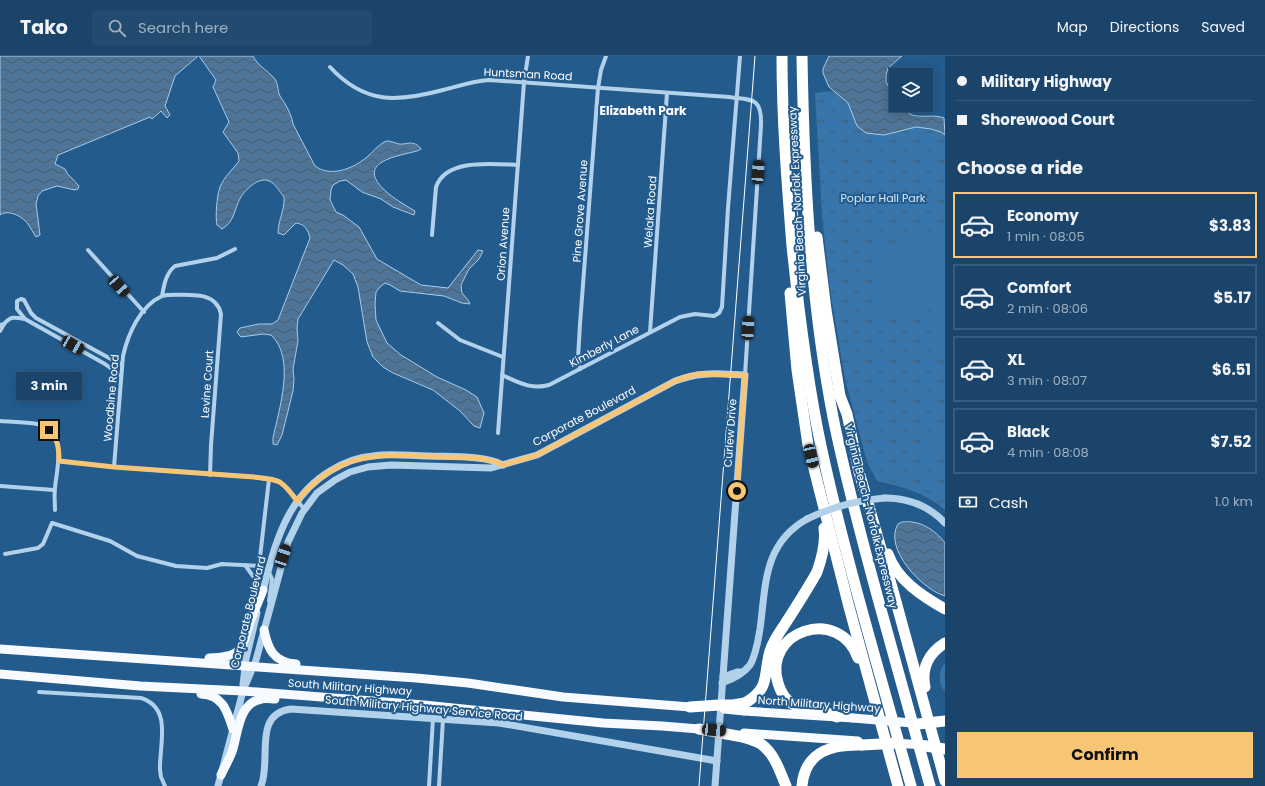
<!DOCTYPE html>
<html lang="en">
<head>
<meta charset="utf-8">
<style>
  :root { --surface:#1a446a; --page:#234b70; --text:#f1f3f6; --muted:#9fb0c1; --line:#385c7e; --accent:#f6c575 }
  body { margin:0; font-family:Poppins,sans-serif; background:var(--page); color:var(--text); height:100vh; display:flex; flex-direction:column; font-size:15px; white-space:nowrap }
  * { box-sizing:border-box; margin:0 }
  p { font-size:13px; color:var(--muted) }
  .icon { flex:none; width:22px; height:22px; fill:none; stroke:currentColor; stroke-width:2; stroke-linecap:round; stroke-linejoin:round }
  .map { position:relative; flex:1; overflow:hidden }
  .panel { display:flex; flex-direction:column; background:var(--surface); width:320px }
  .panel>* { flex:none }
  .guide { display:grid; align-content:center; height:88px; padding:0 12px; background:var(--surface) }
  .tools { position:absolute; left:889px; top:12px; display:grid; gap:8px }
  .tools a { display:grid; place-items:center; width:44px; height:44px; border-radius:0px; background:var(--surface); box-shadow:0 2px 10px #0003,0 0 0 1px var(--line); font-size:20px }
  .end { position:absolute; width:18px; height:18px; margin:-9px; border:5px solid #f6c575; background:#111; box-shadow:0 0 0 2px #111 }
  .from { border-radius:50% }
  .bubble { position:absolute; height:28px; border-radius:0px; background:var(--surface); box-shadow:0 2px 10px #0003,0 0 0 1px var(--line); font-size:13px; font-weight:700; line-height:28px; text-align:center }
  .car { position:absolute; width:12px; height:24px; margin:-12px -6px; border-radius:5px; box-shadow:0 0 3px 1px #0007; background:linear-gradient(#222 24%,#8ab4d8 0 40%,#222 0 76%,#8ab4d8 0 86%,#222 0) }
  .guide b { display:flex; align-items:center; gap:14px; height:38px; font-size:15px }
  .guide b+b { border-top:1px solid var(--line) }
  .guide i { width:10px; height:10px; background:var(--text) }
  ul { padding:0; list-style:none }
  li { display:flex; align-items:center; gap:12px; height:66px; margin:0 8px 6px; padding:0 4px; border:2px solid var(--line); border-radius:0px }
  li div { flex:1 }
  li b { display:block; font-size:15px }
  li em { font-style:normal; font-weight:700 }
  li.on { border-color:var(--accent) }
  li>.icon { width:36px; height:36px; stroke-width:1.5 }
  h2 { padding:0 12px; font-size:18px; line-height:48px }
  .pay { display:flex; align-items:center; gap:10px; height:44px; padding:0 12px; font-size:15px }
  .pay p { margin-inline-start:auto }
  .action { display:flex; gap:8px; margin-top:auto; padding:8px 12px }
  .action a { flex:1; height:46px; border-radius:0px; background:var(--accent); color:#111; font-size:16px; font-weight:700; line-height:46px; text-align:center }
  header { display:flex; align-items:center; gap:24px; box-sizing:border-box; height:56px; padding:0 20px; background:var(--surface); border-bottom:1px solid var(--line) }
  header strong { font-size:19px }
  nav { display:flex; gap:22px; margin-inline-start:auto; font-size:14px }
  .search { width:280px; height:36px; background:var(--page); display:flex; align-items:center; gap:10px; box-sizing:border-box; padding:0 14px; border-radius:0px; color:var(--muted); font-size:15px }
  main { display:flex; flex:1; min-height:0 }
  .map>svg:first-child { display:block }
  .wetland { fill:url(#wetland-marsh) }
  .park { fill:url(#park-tufts) }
  .pitch { fill:#3775aa }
  .water { fill:url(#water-waves); stroke:#a6cdec }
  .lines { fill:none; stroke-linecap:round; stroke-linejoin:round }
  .minor { stroke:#b2d1eb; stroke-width:4 }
  .tertiary { stroke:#b2d1eb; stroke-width:7 }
  .primary { stroke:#f7fafe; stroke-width:9 }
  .motorway { stroke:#fff; stroke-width:11 }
  .tram { stroke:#fff; stroke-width:1 }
  .tertiary-bridge { stroke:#b2d1eb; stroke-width:7 }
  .primary-bridge { stroke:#f7fafe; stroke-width:9 }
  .motorway-bridge { stroke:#fff; stroke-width:11 }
  .route { stroke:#f6c575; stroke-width:5 }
  .labels { text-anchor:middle; stroke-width:4; stroke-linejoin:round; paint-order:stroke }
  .street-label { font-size:11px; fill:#fff; stroke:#235b8d }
  .park-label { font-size:11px; fill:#d7e9f8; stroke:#235b8d }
  .neighbourhood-label { font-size:12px; font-weight:bold; fill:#fff; stroke:#235b8d }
</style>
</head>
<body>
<header>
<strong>Tako</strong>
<div class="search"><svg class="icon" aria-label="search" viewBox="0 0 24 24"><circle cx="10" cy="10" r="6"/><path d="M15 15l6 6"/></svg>Search here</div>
<nav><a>Map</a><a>Directions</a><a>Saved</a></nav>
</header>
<main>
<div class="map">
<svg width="945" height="730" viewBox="0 0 945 730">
  <defs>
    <pattern id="wetland-marsh" width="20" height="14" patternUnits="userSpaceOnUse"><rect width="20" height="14" fill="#3775aa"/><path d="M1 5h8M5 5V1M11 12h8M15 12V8" fill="none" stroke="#435e76"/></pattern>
    <pattern id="park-tufts" width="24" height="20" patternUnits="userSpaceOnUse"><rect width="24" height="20" fill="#3775aa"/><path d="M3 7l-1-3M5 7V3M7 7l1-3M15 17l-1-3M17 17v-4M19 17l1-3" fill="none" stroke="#435e76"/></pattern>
    <pattern id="water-waves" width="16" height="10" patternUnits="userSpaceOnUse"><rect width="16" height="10" fill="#4e7497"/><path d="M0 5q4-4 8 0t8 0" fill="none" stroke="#4d5e6e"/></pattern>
  </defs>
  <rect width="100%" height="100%" fill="#235b8d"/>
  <path class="wetland" d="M 945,607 L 945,636 C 938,628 938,615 945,607 Z"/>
  <path class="park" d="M 833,35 L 848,47 L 857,70 L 884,79 L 916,71 L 931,73 L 941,76 L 945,79 L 945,454 C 926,437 901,430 877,425 L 867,406 L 845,323 L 830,234 L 822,159 L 815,37 Z"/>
  <g class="pitch">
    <path d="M 945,179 L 945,305 L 939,301 L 935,236 C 932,239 928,244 924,248 C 910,260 898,262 880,265 L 871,200 L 880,189 Z"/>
    <path d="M 945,379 L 945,400 L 927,403 L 924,383 Z"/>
  </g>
  <g class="water">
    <path d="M 0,0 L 198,0 L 175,20 L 165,50 L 170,59 L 167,62 L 161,55 L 152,63 L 150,61 L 58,99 L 55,108 L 65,113 L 67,117 L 79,130 L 78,133 L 75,134 L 57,130 L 42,135 L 38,140 L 36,148 L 40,179 L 36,181 C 33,177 31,172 28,168 C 22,160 8,153 0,159 Z"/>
    <path d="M 199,0 L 253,0 C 258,10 267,14 274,22 C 279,28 277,34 280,40 C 286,49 291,57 293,68 L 315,110 C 331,122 354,112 367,101 C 374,95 378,89 386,85 C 391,85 395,87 399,88 C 406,89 414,83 421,93 L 417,95 C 406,98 392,100 382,106 C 356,122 403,148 415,155 L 414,159 L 393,151 L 381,143 L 362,136 L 346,124 L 340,125 L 333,129 L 331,134 L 330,144 L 336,156 L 343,159 L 359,171 L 377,203 L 421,229 L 448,232 L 478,194 L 483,195 L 479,203 L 469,213 L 461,229 L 462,237 L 468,244 L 470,248 L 462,247 L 444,240 L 400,235 L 390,229 L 385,227 L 380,231 L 376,236 L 375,248 L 376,264 L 387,287 L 401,299 L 437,321 L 466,334 L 477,341 L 484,357 L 480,372 L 474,370 L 460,355 L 433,334 L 393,317 L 383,311 L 373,301 L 367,286 L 358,231 L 353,218 L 343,209 L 334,204 L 298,263 L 297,272 L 298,285 L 293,313 L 294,323 L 293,335 L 282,379 L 277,389 L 273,388 L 273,382 C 279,353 296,302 271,279 L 263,278 L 241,281 L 239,279 L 237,276 L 240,272 L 259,268 L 272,268 L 278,264 L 310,182 C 308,174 305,168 296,167 L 284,179 L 278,177 C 278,165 285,153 284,141 C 280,136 275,127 269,125 C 259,120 245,134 241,141 C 234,152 235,166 222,173 L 217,169 C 215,160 217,139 220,131 C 224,121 233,113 239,105 L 238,97 L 223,76 L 229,66 L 213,31 L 216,24 Z"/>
    <path d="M 829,0 L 902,0 L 888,12 L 886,19 L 886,26 L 896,43 L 896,49 C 903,49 905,56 912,59 C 922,62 934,58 944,62 L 945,79 L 941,76 L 931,73 L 916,71 L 884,79 L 866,77 L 857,70 L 848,47 L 829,31 L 823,17 L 823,13 Z"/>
    <path d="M 902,466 C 920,464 934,473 945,487 L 945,540 C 923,534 883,493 898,468 Z"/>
  </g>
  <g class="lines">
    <g class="minor">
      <path d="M 330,11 C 365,49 398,46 443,34 C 459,30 473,25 489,24 L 729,41 C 752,44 762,41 761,69 L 745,319"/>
      <path d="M 432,179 L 436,131 C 446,102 493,108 518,109"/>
      <path d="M 88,194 L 144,256"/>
      <path d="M 162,240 L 167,239 C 186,239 216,234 221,258 L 211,389 L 210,419"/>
      <path d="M 438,267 L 460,284 L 503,301"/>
      <path d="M 4,268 C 11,260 14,261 25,263"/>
      <path d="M 0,269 L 4,268 L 0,275"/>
      <path d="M 650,276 L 667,37"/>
      <path d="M 580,313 L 578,302 L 580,268 L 598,32 L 601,14 L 606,0"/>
      <path d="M 502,319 C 518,326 531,334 549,329 L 680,261 L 695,258 L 714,260 L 719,257 L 722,251 L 728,152 L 740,0"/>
      <path d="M 121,320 L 105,308 L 25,263 L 17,253 L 17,245 L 21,243 L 24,244 L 31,257 L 36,262 L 122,309"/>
      <path d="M 0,365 C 12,366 25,366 37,368 C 68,375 57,410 55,432 C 54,439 55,447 55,454"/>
      <path d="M 498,377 L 524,26 L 528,0"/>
      <path d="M 59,405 L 114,411 L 254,421 L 279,425 L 289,434 L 304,453"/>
      <path d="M 114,411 L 123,300 C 128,278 140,250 162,240 C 164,229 166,217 175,210 L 217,202 L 235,193"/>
      <path d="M 0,430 L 54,434"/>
      <path d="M 5,498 L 38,492 L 43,488 L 52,467 L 110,485 L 137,500 L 176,510 L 207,512 L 222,508 L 259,510 L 268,514 L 272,523 L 269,545"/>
      <path d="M 245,509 L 263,534"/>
      <path d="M 259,510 L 269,423"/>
      <path d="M 39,636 L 141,642 C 173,652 159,689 160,714 L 161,721 L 165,730"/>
      <path d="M 429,730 L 433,662"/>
      <path d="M 439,730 L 443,663"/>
    </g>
    <g class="tertiary">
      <path d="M 885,442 C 908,442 929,450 945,467"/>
      <path d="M 262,539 C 274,491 285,442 330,415 C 343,407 358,401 373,400 C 391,397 410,400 428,400 C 448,401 485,399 503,409"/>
      <path d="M 723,621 L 737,616 L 742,616"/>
      <path d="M 722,627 C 733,623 743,618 750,609 C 756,599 758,585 760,573 C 766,529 763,488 807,463"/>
      <path d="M 243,629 L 246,603 L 257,557"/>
      <path d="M 218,730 L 243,635 L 256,604 L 288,486 L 302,457 L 317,437 L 335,424 L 350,416 L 368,411 L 391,409 L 491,412 L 537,399 L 675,325 C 701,315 718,318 745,319 L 715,730"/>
      <path d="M 261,730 C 272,704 252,658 291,653 L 499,667 L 717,705"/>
    </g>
    <g class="primary">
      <path d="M 264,574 C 268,594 274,606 296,608"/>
      <path d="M 0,593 L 416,622 L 468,627 L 563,641 L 690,651"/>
      <path d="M 209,602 C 243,601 241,594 250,566 C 254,555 259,545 263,534"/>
      <path d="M 0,618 L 140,630 L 243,635 L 424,649 L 603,667 L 662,670 L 699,673"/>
      <path d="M 201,638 C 223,639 227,655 233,673"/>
      <path d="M 744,655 L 853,662"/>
      <path d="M 744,677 L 858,685"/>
      <path d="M 221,719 C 224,712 229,704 232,696 C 238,679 238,646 262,643 C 266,642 271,643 275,643"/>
    </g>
    <g class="motorway">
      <path d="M 782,0 C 782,64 787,127 792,190 C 799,257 807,324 821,390 C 846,505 880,617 911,730"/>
      <path d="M 802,0 C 804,121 810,242 833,361 C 845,421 861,480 877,539 C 895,602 912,666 930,730"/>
      <path d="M 817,181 L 826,254 L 840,340 L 847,358 L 859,416 L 870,454 L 895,542 L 945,725"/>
      <path d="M 790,237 L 797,314 L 808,389 L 849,551 L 898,730"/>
      <path d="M 888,498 C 897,524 922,540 945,553"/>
      <path d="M 925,631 C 921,612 929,597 945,587"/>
      <path d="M 745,647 C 771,632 763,619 770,595 C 773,585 779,577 785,568 C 796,551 807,534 817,516 C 822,502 826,487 824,472"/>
      <path d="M 837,661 C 832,659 828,657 823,655 C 812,653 800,654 791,647 C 784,642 780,634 778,627 C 762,575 839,549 858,602"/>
      <path d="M 743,681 C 749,683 756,685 761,688 C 775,698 780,716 786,730"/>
      <path d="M 802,730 C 805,695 832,688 862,689"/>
    </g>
    <path class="tram" d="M 699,730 L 755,0"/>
    <path class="tertiary-bridge" d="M 807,463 C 832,451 858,444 885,442"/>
    <g class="primary-bridge">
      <path d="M 724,653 L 744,655"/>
      <path d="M 853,662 L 924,668"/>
      <path d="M 893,687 L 926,689"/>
    </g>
    <g class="motorway-bridge">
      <path d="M 690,651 L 719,649 L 733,649 L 745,647"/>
      <path d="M 918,668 L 945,665"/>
      <path d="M 699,673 L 743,681"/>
      <path d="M 862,689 L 899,687"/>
      <path d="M 919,689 L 945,693"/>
    </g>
  </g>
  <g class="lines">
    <path class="route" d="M 49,374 C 58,383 59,392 59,405 L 114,411 L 254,421 C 280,424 281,423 297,445 C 340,392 384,398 445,401 C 463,402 486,400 503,409 L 537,399 L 675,325 L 697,318 L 745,319 L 737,435"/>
  </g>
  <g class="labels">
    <g class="street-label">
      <text transform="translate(528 18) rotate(3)" y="4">Huntsman Road</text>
      <text transform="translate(797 145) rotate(-93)" y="4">Virginia Beach-Norfolk Expressway</text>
      <text transform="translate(580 155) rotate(-86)" y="4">Pine Grove Avenue</text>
      <text transform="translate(650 156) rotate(-86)" y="4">Welaka Road</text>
      <text transform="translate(503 188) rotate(-86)" y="4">Orion Avenue</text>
      <text transform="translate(604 290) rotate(-28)" y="4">Kimberly Lane</text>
      <text transform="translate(207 328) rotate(-86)" y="4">Levine Court</text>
      <text transform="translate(111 342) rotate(-85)" y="4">Woodbine Road</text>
      <text transform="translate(584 360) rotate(-28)" y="4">Corporate Boulevard</text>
      <text transform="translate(730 377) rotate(-86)" y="4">Curlew Drive</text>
      <text transform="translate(871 460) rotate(76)" y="4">Virginia Beach-Norfolk Expressway</text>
      <text transform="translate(248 556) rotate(-76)" y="4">Corporate Boulevard</text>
      <text transform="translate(350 631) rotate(4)" y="4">South Military Highway</text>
      <text transform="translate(819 648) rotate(4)" y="4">North Military Highway</text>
      <text transform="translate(424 652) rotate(5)" y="4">South Military Highway Service Road</text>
    </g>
    <g class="park-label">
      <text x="883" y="146">Poplar Hall Park</text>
    </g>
    <g class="neighbourhood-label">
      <text x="643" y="59">Elizabeth Park</text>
    </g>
  </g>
</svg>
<div class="tools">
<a><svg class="icon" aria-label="layers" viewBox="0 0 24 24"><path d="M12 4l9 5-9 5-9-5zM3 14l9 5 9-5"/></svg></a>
</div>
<i class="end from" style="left:737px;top:435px"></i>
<i class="end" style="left:49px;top:374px"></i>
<div class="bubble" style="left:16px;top:316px;width:66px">3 min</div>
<i class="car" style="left:758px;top:116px;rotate:4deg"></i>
<i class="car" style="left:119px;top:230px;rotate:138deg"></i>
<i class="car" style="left:748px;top:272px;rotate:3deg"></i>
<i class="car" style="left:73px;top:289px;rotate:120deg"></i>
<i class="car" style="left:811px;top:400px;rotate:167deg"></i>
<i class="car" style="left:283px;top:500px;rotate:18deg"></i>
<i class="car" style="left:714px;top:674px;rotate:94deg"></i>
</div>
<section class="panel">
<div class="guide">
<b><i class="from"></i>Military Highway</b>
<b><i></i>Shorewood Court</b>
</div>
<h2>Choose a ride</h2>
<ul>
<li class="on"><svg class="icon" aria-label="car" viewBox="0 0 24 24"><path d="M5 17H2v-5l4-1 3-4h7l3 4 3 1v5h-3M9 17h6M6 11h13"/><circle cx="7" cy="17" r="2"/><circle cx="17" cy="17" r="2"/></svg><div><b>Economy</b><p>1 min · 08:05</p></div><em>$3.83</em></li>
<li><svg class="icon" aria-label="car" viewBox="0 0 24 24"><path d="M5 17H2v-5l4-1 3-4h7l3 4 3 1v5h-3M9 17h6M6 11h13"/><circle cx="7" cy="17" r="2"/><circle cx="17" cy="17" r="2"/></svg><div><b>Comfort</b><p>2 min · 08:06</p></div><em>$5.17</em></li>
<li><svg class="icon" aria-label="car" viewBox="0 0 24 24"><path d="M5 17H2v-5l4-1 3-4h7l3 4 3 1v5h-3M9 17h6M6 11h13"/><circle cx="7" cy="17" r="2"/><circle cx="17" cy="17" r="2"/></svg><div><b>XL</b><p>3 min · 08:07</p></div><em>$6.51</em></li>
<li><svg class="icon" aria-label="car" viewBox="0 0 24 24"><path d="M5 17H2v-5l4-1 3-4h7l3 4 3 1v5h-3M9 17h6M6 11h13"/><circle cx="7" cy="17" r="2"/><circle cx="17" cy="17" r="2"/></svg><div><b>Black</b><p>4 min · 08:08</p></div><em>$7.52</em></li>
</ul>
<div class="pay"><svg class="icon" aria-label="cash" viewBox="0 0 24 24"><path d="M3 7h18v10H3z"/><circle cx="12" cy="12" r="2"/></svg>Cash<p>1.0 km</p></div>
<div class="action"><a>Confirm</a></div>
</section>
</main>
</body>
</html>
